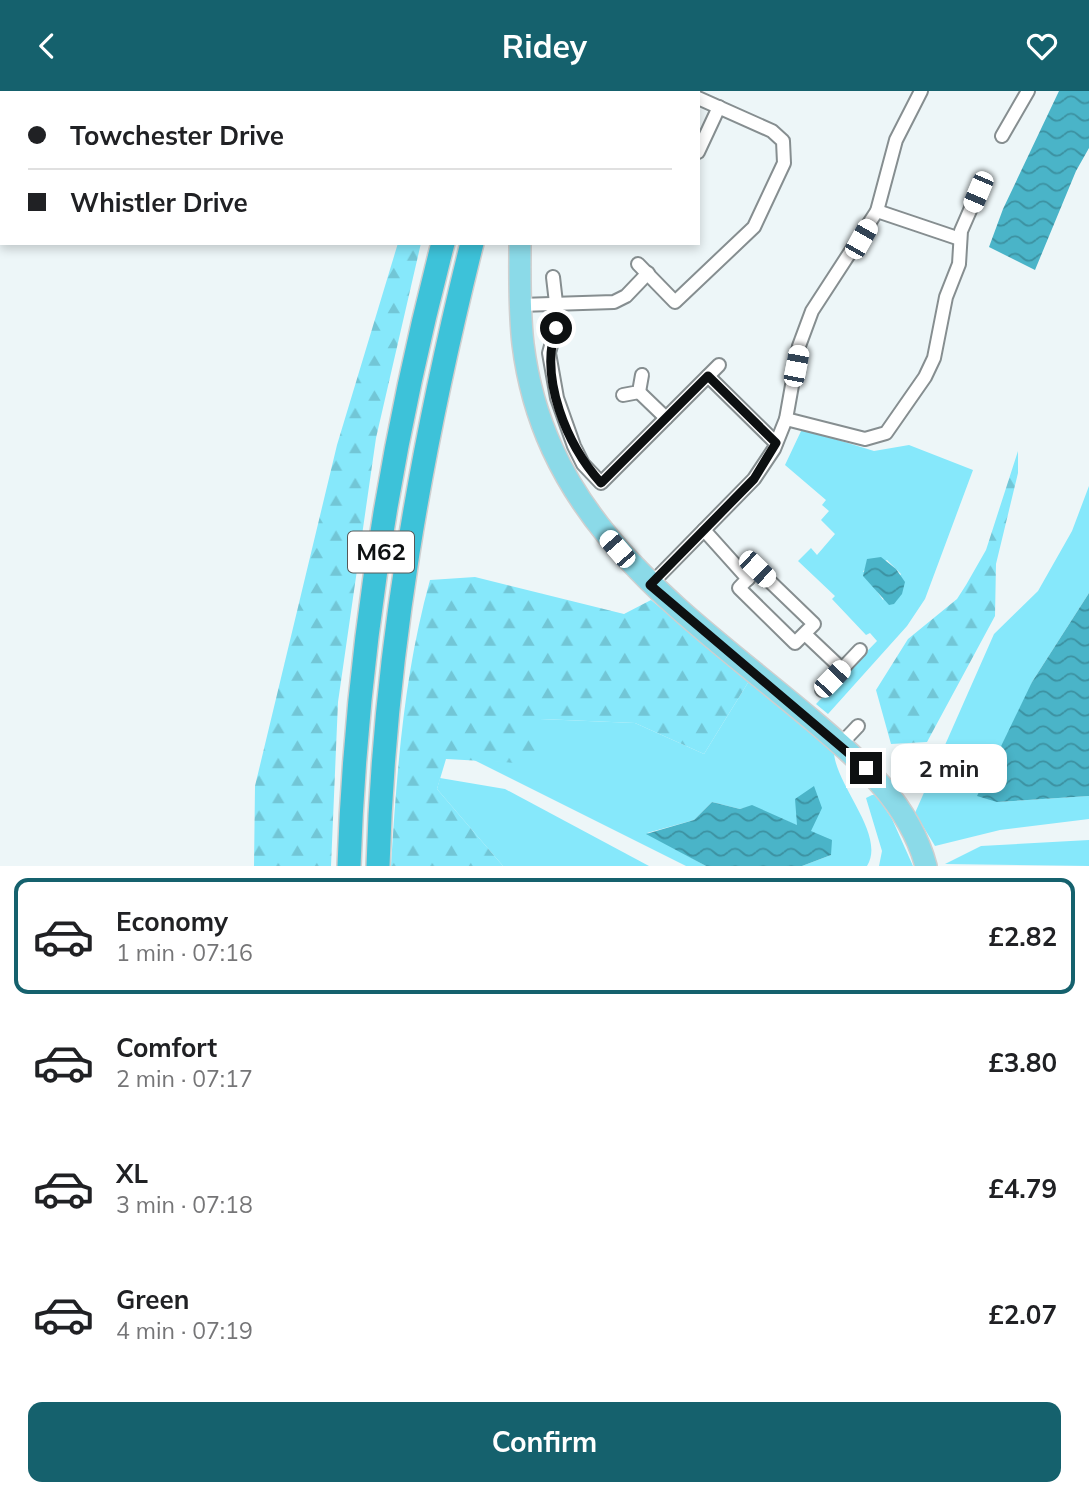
<!DOCTYPE html>
<html lang="en">
<head>
<meta charset="utf-8">
<style>
  :root { --surface:#fff; --page:#f2f2f2; --text:#202124; --muted:#757577; --line:#e0e0e0; --accent:#15616d }
  body { margin:0; font-family:Mulish,sans-serif; background:var(--page); color:var(--text); height:100vh; display:flex; flex-direction:column; font-size:26px; white-space:nowrap }
  * { box-sizing:border-box; margin:0 }
  p { font-size:23px; color:var(--muted) }
  .icon { flex:none; width:38px; height:38px; fill:none; stroke:currentColor; stroke-width:2; stroke-linecap:round; stroke-linejoin:round }
  .map { position:relative; height:775px; overflow:hidden }
  .panel { display:flex; flex-direction:column; background:var(--surface); flex:1 }
  .panel>* { flex:none }
  .top-card { position:absolute; left:0px; top:0px; width:700px; height:154px; box-shadow:0 4px 10px #0003; display:grid; align-content:center; height:154px; padding:0 28px; background:var(--surface) }
  .end { position:absolute; width:32px; height:32px; margin:-16px; border:9px solid #0d1011; background:#fff; box-shadow:0 0 0 4px #fff }
  .from { border-radius:50% }
  .bubble { position:absolute; height:49px; border-radius:14px; background:var(--surface); box-shadow:0 4px 10px #0003; font-size:23px; font-weight:700; line-height:49px; text-align:center }
  .car { position:absolute; width:21px; height:42px; margin:-21px -10px; border-radius:9px; box-shadow:0 0 5px 2px #0007; background:linear-gradient(#fff 24%,#345 0 40%,#fff 0 76%,#345 0 86%,#fff 0) }
  .top-card b { display:flex; align-items:center; gap:24px; height:66px; font-size:26px }
  .top-card b+b { border-top:2px solid var(--line) }
  .top-card i { width:18px; height:18px; background:var(--text) }
  ul { padding:12px 0 0; list-style:none }
  li { display:flex; align-items:center; gap:21px; height:116px; margin:0 14px 10px; padding:0 14px; border:4px solid transparent; border-radius:14px }
  li div { flex:1 }
  li b { display:block; font-size:26px }
  li em { font-style:normal; font-weight:700 }
  li.selected { border-color:var(--accent) }
  li>.icon { width:63px; height:63px; stroke-width:1.5 }
  .action { display:flex; gap:14px; margin-top:auto; padding:14px 28px }
  .action a { flex:1; height:80px; border-radius:14px; background:var(--accent); color:#fff; font-size:28px; font-weight:700; line-height:80px; text-align:center }
  header { display:flex; justify-content:space-between; align-items:center; height:91px; padding:0 28px; background:var(--accent); color:#fff; font-size:32px; font-weight:700 }
  .map>svg:first-child { display:block }
  .green { fill:#86e8fb; fill-rule:evenodd }
  .forest { fill:url(#forest-firs) }
  .water { fill:url(#water-waves) }
  .lines { fill:none; stroke-linecap:round; stroke-linejoin:round }
  .minor-casing { stroke:#868e90; stroke-width:16 }
  .primary-casing { stroke:#cfcfcf; stroke-width:24 }
  .motorway-casing { stroke:#cfcfcf; stroke-width:26 }
  .minor { stroke:#fff; stroke-width:12 }
  .primary { stroke:#8bdae8; stroke-width:21 }
  .motorway { stroke:#3dc2d9; stroke-width:23 }
  .route { stroke:#0d1011; stroke-width:9 }
  .labels { text-anchor:middle; stroke-width:6; stroke-linejoin:round; paint-order:stroke }
  .shield { fill:#fff; stroke:#565858; stroke-width:2 }
  .shield-label { font-size:24px; font-weight:bold; fill:#0d1011 }
</style>
</head>
<body>
<header><svg class="icon" aria-label="back" viewBox="0 0 24 24"><path d="M15 5l-7 7 7 7"/></svg>Ridey<svg class="icon" aria-label="heart" viewBox="0 0 24 24"><path d="M12 20l-8-8c-3-5 5-10 8-4 3-6 11-1 8 4z"/></svg></header>
<div class="map">
<svg width="1089" height="775" viewBox="0 0 1089 775">
  <defs>
    <pattern id="forest-firs" width="22" height="20" patternUnits="userSpaceOnUse" patternTransform="scale(1.75)"><rect width="22" height="20" fill="#86e8fb"/><path d="M5 1l3.5 6h-7zM16 11l3.5 6h-7z" fill="#72c6d6"/></pattern>
    <pattern id="water-waves" width="16" height="10" patternUnits="userSpaceOnUse" patternTransform="scale(1.75)"><rect width="16" height="10" fill="#4ab4c8"/><path d="M0 5q4-4 8 0t8 0" fill="none" stroke="#3c91a1"/></pattern>
  </defs>
  <rect width="100%" height="100%" fill="#edf6f8"/>
  <g class="green">
    <path d="M 802,338 L 874,360 L 909,354 L 973,379 L 925,508 L 907,535 L 828,623 L 816,613 L 877,550 L 870,542 L 866,544 L 832,508 L 835,505 L 798,470 L 811,457 L 817,464 L 835,443 L 821,429 L 829,420 L 822,414 L 826,409 L 785,374 ZM 887,469 L 901,483 L 883,509 L 863,480 Z"/>
    <path d="M 1089,395 L 1089,502 L 1032,591 L 997,711 L 1089,705 L 1089,728 L 1000,739 L 935,755 L 915,722 L 994,543 L 1038,500 L 1072,440 Z"/>
    <path d="M 749,590 L 834,658 C 832,691 887,743 867,775 L 802,775 L 831,764 L 810,740 L 752,715 L 740,718 L 712,711 L 694,729 L 647,742 L 706,775 L 686,775 L 474,669 L 535,672 L 540,628 L 635,632 L 704,663 Z"/>
    <path d="M 440,687 L 505,698 L 649,775 L 503,775 L 437,698 Z"/>
    <path d="M 872,704 L 876,704 L 892,728 L 913,775 L 879,775 L 882,760 L 866,707 Z"/>
    <path d="M 1089,749 L 1089,775 L 945,773 L 981,755 Z"/>
  </g>
  <g class="forest">
    <path d="M 398,152 L 421,152 L 376,347 L 338,611 L 331,775 L 254,775 L 255,695 L 337,354 Z"/>
    <path d="M 1018,360 L 1018,382 L 996,473 L 995,525 L 927,651 L 891,653 L 876,599 L 908,548 L 957,508 L 966,494 L 986,459 Z"/>
    <path d="M 475,486 L 624,523 L 651,509 L 749,590 L 704,663 L 635,632 L 541,628 L 536,673 L 446,668 L 437,698 L 503,775 L 391,775 C 397,678 404,583 430,489 Z"/>
  </g>
  <g class="water">
    <path d="M 1059,0 L 1089,0 L 1089,57 L 1076,80 L 1035,179 L 989,156 L 1003,118 Z"/>
    <path d="M 881,466 L 896,478 L 905,491 L 902,503 L 894,513 L 889,514 L 863,485 L 867,468 Z"/>
    <path d="M 1089,502 L 1089,705 L 997,711 L 977,705 L 1032,591 Z"/>
    <path d="M 814,695 L 822,717 L 811,740 L 832,749 L 831,764 L 802,775 L 706,775 L 646,743 L 694,729 L 712,711 L 740,718 L 752,714 L 797,734 L 795,708 Z"/>
  </g>
  <g class="lines">
    <g class="minor-casing">
      <g id="minor">
        <path d="M 682,0 L 686,2"/>
        <path d="M 592,2 L 593,0"/>
        <path d="M 1002,45 L 1028,0"/>
        <path d="M 698,61 L 719,16"/>
        <path d="M 877,120 L 960,148"/>
        <path d="M 638,173 L 675,211 L 754,136 L 784,72 L 783,50 L 772,40 L 698,7"/>
        <path d="M 553,186 L 558,229 L 549,262 L 557,307 L 574,355 L 583,373 L 601,392 L 719,274"/>
        <path d="M 520,214 L 614,211 L 626,205 L 648,182"/>
        <path d="M 708,285 L 776,352"/>
        <path d="M 639,301 L 666,327"/>
        <path d="M 623,304 L 639,301 L 642,284"/>
        <path d="M 786,328 L 865,348 L 886,342 L 925,286 L 934,267 L 946,206 L 959,173 L 961,140 L 978,101"/>
        <path d="M 704,439 L 748,488"/>
        <path d="M 757,478 L 814,533 L 795,552 L 739,497 Z"/>
        <path d="M 650,494 L 754,388 L 774,358 L 786,328 L 799,255 L 812,220 L 877,120 L 896,49 L 921,0"/>
        <path d="M 805,543 L 842,578"/>
        <path d="M 822,599 L 860,559"/>
        <path d="M 840,654 L 858,635"/>
      </g>
    </g>
    <g class="primary-casing">
      <g id="primary">
        <path d="M 564,2 L 565,0"/>
        <path d="M 520,152 C 520,186 519,219 523,253 C 545,433 684,521 811,628 C 859,669 909,711 926,775"/>
      </g>
    </g>
    <g class="motorway-casing">
      <g id="motorway">
        <path d="M 485,2 L 486,0"/>
        <path d="M 514,2 L 515,0"/>
        <path d="M 349,775 C 356,566 390,355 443,152"/>
        <path d="M 378,775 C 384,564 421,356 472,152"/>
      </g>
    </g>
    <use href="#minor" class="minor"/>
    <use href="#primary" class="primary"/>
    <use href="#motorway" class="motorway"/>
  </g>
  <g class="lines">
    <path class="route" d="M 556,237 C 539,288 567,354 601,392 L 708,285 L 776,352 L 754,388 L 650,494 L 866,677"/>
  </g>
  <g class="labels">
    <rect class="shield" x="348" y="440.5" width="66" height="41" rx="5"/>
    <g class="shield-label">
      <text x="381" y="469">M62</text>
    </g>
  </g>
</svg>
<i class="end from" style="left:556px;top:237px"></i>
<i class="end" style="left:866px;top:677px"></i>
<div class="bubble" style="left:891px;top:653px;width:116px">2 min</div>
<i class="car" style="left:978px;top:101px;rotate:203deg"></i>
<i class="car" style="left:861px;top:148px;rotate:30deg"></i>
<i class="car" style="left:796px;top:275px;rotate:11deg"></i>
<i class="car" style="left:617px;top:458px;rotate:319deg"></i>
<i class="car" style="left:757px;top:478px;rotate:134deg"></i>
<i class="car" style="left:832px;top:588px;rotate:44deg"></i>
<div class="top-card">
<b><i class="from"></i>Towchester Drive</b>
<b><i></i>Whistler Drive</b>
</div>
</div>
<section class="panel">
<ul>
<li class="selected"><svg class="icon" aria-label="car" viewBox="0 0 24 24"><path d="M5 17H2v-5l4-1 3-4h7l3 4 3 1v5h-3M9 17h6M6 11h13"/><circle cx="7" cy="17" r="2"/><circle cx="17" cy="17" r="2"/></svg><div><b>Economy</b><p>1 min · 07:16</p></div><em>£2.82</em></li>
<li><svg class="icon" aria-label="car" viewBox="0 0 24 24"><path d="M5 17H2v-5l4-1 3-4h7l3 4 3 1v5h-3M9 17h6M6 11h13"/><circle cx="7" cy="17" r="2"/><circle cx="17" cy="17" r="2"/></svg><div><b>Comfort</b><p>2 min · 07:17</p></div><em>£3.80</em></li>
<li><svg class="icon" aria-label="car" viewBox="0 0 24 24"><path d="M5 17H2v-5l4-1 3-4h7l3 4 3 1v5h-3M9 17h6M6 11h13"/><circle cx="7" cy="17" r="2"/><circle cx="17" cy="17" r="2"/></svg><div><b>XL</b><p>3 min · 07:18</p></div><em>£4.79</em></li>
<li><svg class="icon" aria-label="car" viewBox="0 0 24 24"><path d="M5 17H2v-5l4-1 3-4h7l3 4 3 1v5h-3M9 17h6M6 11h13"/><circle cx="7" cy="17" r="2"/><circle cx="17" cy="17" r="2"/></svg><div><b>Green</b><p>4 min · 07:19</p></div><em>£2.07</em></li>
</ul>
<div class="action"><a>Confirm</a></div>
</section>
</body>
</html>
